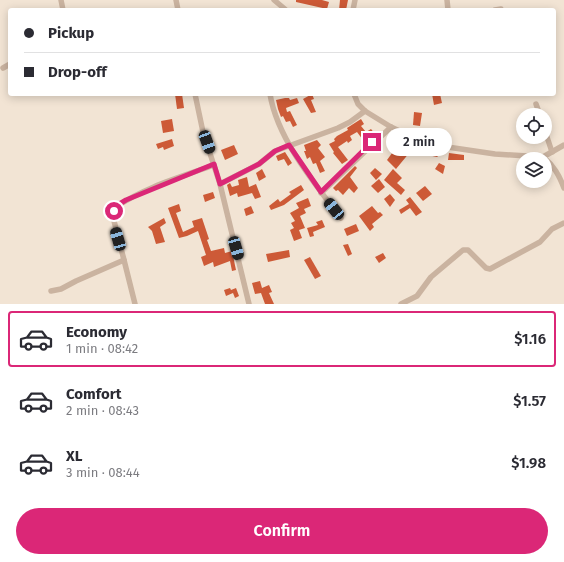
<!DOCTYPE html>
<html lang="en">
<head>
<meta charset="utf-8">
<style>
  :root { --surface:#fff; --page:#f2f2f3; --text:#2b2b33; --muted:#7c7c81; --line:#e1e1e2; --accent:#db2777 }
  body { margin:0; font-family:"Fira Sans",sans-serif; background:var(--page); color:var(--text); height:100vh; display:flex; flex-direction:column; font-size:15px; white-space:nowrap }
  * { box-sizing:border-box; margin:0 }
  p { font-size:13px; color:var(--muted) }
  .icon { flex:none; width:22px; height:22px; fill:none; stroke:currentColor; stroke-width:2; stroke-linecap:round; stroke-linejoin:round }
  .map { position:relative; height:304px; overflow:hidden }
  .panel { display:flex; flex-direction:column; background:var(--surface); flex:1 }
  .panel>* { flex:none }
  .banner { position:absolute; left:8px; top:8px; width:548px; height:88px; border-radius:4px; box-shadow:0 2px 10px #0003; display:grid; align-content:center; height:88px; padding:0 16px; background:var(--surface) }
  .controls { position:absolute; left:516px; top:108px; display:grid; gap:8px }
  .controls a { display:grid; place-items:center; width:36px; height:36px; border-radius:50%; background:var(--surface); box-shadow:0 2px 10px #0003; font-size:20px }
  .end { position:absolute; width:18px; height:18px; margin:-9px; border:5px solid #db2777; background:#fff; box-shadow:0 0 0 2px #fff }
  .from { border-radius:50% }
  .bubble { position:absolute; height:28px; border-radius:14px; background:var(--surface); box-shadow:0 2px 10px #0003; font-size:13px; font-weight:600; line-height:28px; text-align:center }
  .car { position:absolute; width:12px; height:24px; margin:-12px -6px; border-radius:5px; box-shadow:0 0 3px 1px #0007; background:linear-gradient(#222 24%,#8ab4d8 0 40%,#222 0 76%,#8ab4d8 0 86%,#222 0) }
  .banner b { display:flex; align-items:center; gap:14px; height:38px; font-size:15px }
  .banner b+b { border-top:1px solid var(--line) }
  .banner i { width:10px; height:10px; background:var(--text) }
  ul { padding:7px 0 0; list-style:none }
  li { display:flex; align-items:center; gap:12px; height:56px; margin:0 8px 6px; padding:0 8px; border:2px solid transparent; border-radius:4px }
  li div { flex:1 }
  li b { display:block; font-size:15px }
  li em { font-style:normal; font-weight:600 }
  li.current { border-color:var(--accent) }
  li>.icon { width:36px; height:36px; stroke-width:1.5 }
  .primary-button { display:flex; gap:8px; margin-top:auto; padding:8px 16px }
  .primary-button a { flex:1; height:46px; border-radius:24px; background:var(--accent); color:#fff; font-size:16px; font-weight:600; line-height:46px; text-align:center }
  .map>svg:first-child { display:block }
  .building { fill:#cd5a37 }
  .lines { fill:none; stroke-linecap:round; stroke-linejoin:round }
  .minor { stroke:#cab3a0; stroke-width:5.5 }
  .route { stroke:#db2777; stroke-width:5 }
</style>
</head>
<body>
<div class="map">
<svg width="564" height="304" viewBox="0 0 564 304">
  <rect width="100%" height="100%" fill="#f2e4d4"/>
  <g class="building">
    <path d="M 296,0 L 322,0 L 329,2 L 327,9 L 296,2 Z"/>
    <path d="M 340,0 L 348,0 L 346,10 L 339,10 Z"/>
    <path d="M 175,94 L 182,94 L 184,108 L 177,109 Z"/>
    <path d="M 312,94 L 314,99 L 311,100 L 316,112 L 311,113 L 303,99 Z"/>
    <path d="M 432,94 L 440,94 L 442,103 L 434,105 Z"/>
    <path d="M 285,98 L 289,98 L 290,100 L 297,98 L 299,103 L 286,108 L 287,112 L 290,111 L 297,125 L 293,127 L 290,121 L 286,122 L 283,116 L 281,117 L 278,109 L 276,100 Z"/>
    <path d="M 414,112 L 422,113 L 420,126 L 413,125 Z"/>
    <path d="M 172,119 L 174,131 L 163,133 L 161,121 Z"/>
    <path d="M 361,119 L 364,124 L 361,126 L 366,132 L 371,129 L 376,135 L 369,141 L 366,138 L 363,140 L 357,132 L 350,136 L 352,140 L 348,143 L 347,141 L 338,147 L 348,160 L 342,164 L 333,153 L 334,152 L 329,144 L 335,141 L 334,139 L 337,136 L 348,130 L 347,128 Z"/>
    <path d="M 400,136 L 427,149 L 433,149 L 440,154 L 437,157 L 423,154 L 416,149 L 414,151 L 401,142 L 399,138 Z"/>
    <path d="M 172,139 L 174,146 L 164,150 L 163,147 L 158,149 L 156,144 Z"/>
    <path d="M 317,140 L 321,145 L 318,148 L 325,157 L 320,161 L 325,171 L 320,173 L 316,163 L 313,164 L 310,157 L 307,159 L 304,151 L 306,151 L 304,145 Z"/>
    <path d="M 234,145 L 238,154 L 225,160 L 221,150 Z"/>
    <path d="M 395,149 L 402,155 L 410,152 L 396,169 L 387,160 Z"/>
    <path d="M 285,152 L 292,163 L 288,166 L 284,159 L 278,161 L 276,156 Z"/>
    <path d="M 449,153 L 464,155 L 464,160 L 448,160 Z"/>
    <path d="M 439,163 L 445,166 L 443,174 L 435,169 Z"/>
    <path d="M 355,166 L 357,168 L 350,177 L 358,188 L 354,193 L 349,188 L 343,195 L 338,190 L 336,191 L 333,188 Z"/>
    <path d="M 375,168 L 382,174 L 376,180 L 370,173 Z"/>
    <path d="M 262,169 L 266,177 L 259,181 L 256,173 Z"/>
    <path d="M 393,169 L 402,178 L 397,183 L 405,190 L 401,195 L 384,180 Z"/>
    <path d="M 247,177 L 249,187 L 256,184 L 261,197 L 255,199 L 252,193 L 238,197 L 237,193 L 230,196 L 227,185 L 230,183 L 232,187 L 239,185 L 238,180 Z"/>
    <path d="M 379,179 L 385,187 L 378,193 L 371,186 Z"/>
    <path d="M 301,185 L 304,190 L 284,205 L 271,210 L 269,206 L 278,199 L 280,202 L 291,194 L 289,192 Z"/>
    <path d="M 425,186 L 432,194 L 423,201 L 416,193 Z"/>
    <path d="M 213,192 L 215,198 L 205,202 L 203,195 Z"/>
    <path d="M 390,194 L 395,200 L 390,207 L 384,199 Z"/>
    <path d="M 410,197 L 422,212 L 416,216 L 410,208 L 401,214 L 399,210 L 409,204 L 406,200 Z"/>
    <path d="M 308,198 L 311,206 L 304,209 L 306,213 L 300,216 L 305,228 L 299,230 L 302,238 L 294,241 L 290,230 L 294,228 L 291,223 L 295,221 L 290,213 L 299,208 L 296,203 Z"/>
    <path d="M 179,204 L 181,211 L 176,213 L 183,232 L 194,227 L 192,221 L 202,218 L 209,239 L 207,240 L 211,251 L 224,248 L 225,253 L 232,251 L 236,270 L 232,271 L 230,261 L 214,267 L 213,262 L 204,266 L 201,257 L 206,255 L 198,231 L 187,236 L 179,238 L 168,208 Z"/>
    <path d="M 251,206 L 254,213 L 246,216 L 244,209 Z"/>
    <path d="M 372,206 L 378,213 L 380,212 L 383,215 L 372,224 L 374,227 L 370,231 L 359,216 Z"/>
    <path d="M 164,218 L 166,223 L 160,227 L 165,242 L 156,244 L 152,231 L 148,227 Z"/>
    <path d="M 322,220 L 325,227 L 313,232 L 314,236 L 310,237 L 307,228 L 318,225 L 316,222 Z"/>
    <path d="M 356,224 L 359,231 L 347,236 L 344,229 Z"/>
    <path d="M 348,244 L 352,254 L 348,256 L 343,245 Z"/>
    <path d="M 289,250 L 290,257 L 268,262 L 266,254 Z"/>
    <path d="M 383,253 L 386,258 L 379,263 L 375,257 Z"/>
    <path d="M 310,257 L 321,276 L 315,279 L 304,260 Z"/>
    <path d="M 260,281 L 262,288 L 269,285 L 272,292 L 269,293 L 274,304 L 265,304 L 261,293 L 255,294 L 252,283 Z"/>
    <path d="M 230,288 L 231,290 L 236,288 L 239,296 L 235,298 L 233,293 L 226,296 L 224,290 Z"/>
  </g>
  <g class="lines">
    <g class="minor">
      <path d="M 61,0 L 63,10"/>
      <path d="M 176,0 L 178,10"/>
      <path d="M 274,0 L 286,10"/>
      <path d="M 447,0 L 448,10"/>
      <path d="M 353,10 L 355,0"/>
      <path d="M 495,10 L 501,9"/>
      <path d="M 3,68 L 10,64"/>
      <path d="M 195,94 L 203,132 L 220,184 L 249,304"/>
      <path d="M 270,94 C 277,138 314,183 341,218"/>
      <path d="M 354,94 L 358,104 L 365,111 L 391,127 L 427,144 L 495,154 L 543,157 L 564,145"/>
      <path d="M 536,104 L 540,115"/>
      <path d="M 545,131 L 552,152"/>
      <path d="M 543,157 C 554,166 559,175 564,188"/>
      <path d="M 220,184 L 259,164 L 275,151 L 338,128 L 350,122 L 365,111"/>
      <path d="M 321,193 L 391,127"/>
      <path d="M 124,260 L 135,304"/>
      <path d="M 51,291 L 61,289 L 76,281 L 124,260 L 113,217 L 116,207 C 145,187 181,177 214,165"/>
      <path d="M 401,304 L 417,296 L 431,277 L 463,250 L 468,250 L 486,268 L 490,269 L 540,242 L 552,229 L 564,223"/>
    </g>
  </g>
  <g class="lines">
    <path class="route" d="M 114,211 L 116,206 L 126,200 L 214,164 L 220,184 L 259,164 L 275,151 L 289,145 L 321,192 L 372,142"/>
  </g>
</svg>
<div class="controls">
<a><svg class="icon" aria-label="locate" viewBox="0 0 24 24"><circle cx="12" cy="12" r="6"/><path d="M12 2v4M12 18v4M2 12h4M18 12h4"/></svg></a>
<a><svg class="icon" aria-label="layers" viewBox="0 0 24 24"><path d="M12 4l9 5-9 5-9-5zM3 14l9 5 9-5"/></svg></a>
</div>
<i class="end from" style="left:114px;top:211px"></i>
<i class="end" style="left:372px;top:142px"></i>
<div class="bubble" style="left:386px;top:128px;width:66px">2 min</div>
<i class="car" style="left:207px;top:142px;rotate:160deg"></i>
<i class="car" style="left:334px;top:209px;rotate:321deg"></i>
<i class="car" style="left:118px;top:239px;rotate:344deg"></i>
<i class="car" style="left:236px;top:248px;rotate:164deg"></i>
<div class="banner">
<b><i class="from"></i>Pickup</b>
<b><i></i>Drop-off</b>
</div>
</div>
<section class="panel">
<ul>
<li class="current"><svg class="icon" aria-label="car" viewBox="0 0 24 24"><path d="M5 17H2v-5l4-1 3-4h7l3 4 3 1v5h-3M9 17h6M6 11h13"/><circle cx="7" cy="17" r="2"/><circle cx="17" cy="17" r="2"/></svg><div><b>Economy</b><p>1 min · 08:42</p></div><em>$1.16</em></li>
<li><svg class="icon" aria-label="car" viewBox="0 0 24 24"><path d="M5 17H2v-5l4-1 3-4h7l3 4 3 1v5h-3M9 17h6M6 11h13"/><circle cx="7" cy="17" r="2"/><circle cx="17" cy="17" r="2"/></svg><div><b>Comfort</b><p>2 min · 08:43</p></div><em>$1.57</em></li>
<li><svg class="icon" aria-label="car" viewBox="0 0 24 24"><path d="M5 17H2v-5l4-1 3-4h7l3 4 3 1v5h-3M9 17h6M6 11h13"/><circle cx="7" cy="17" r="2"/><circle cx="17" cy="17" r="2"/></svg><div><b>XL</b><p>3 min · 08:44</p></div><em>$1.98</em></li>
</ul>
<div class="primary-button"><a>Confirm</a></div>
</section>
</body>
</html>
